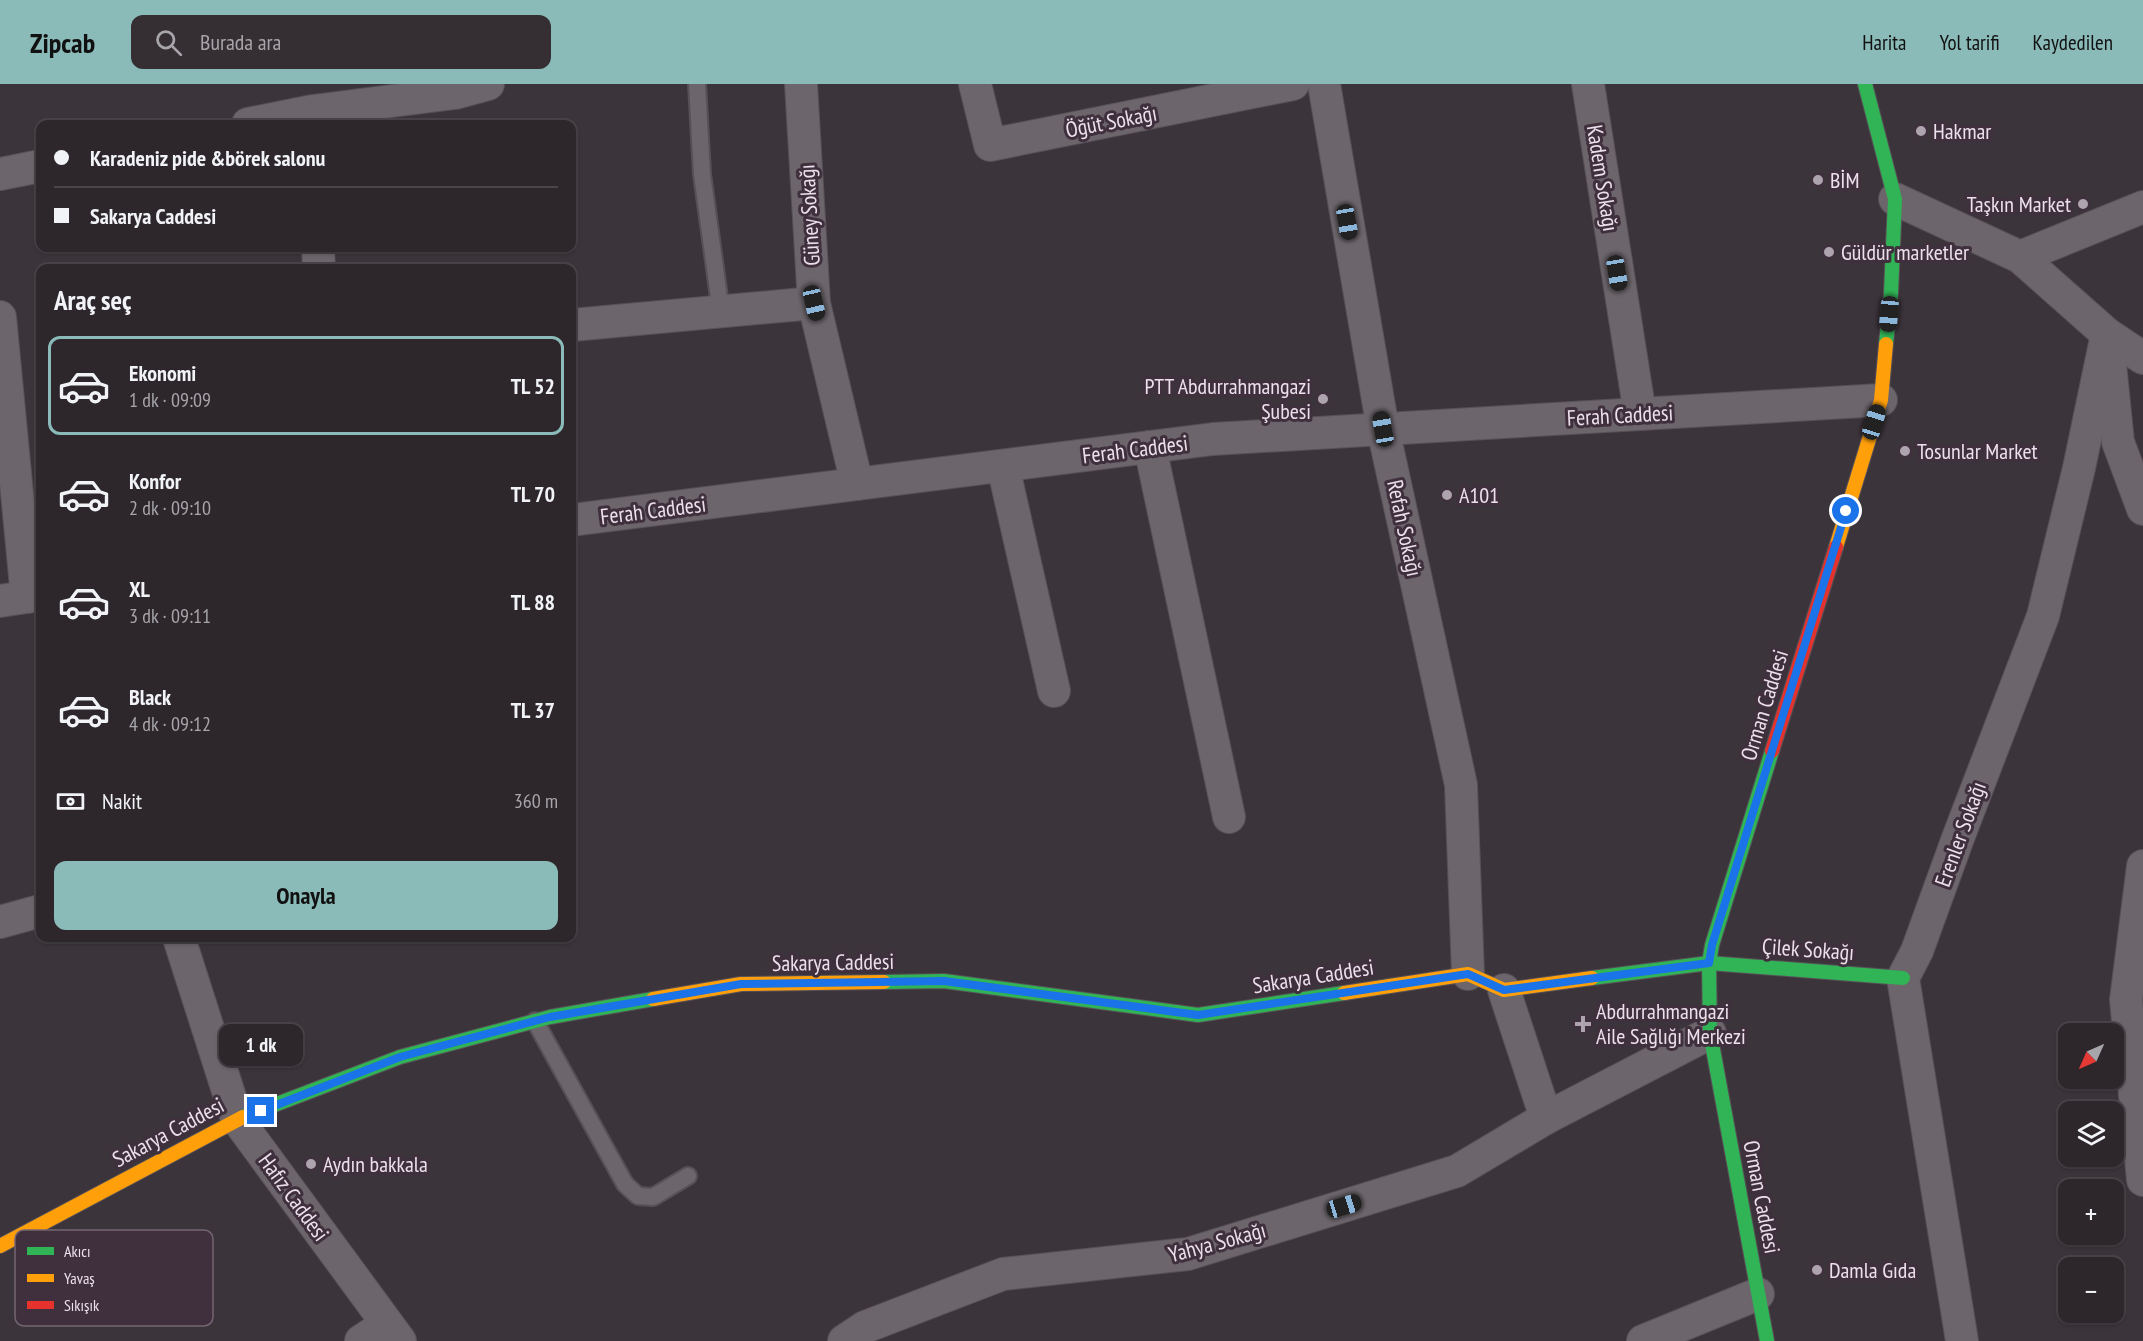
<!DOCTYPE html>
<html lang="tr">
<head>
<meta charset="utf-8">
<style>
  :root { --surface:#2d272c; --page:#352f34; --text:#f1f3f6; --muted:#a7a5a9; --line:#484448; --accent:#8bbbb9 }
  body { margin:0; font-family:"PT Sans Narrow",sans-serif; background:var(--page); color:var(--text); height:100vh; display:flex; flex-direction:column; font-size:22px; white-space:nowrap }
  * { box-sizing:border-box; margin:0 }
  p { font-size:20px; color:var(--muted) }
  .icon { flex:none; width:33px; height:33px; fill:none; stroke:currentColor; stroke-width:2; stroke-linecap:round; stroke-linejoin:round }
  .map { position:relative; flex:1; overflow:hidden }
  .sheet { position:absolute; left:36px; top:180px; width:540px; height:678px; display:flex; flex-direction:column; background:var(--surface); border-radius:12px; box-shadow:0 2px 4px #0004,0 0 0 2px var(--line) }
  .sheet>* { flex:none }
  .banner { position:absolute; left:36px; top:36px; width:540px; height:132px; border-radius:12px; box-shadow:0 2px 4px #0004,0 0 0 2px var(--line); display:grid; align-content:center; height:132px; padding:0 18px; background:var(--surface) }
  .needle { width:39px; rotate:225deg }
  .fabs { position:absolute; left:2058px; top:939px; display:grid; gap:12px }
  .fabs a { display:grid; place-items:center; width:66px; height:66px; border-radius:12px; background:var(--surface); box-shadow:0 2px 4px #0004,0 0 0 2px var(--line); font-size:30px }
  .end { position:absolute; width:27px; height:27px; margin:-14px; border:8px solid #1a73e8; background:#fff; box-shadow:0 0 0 3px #fff }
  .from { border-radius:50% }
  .bubble { position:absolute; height:42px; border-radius:12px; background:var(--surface); box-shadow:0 2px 4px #0004,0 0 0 2px var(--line); font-size:20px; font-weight:600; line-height:42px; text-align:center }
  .car { position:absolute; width:18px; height:36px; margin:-18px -9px; border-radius:8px; box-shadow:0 0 4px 2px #0007; background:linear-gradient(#222 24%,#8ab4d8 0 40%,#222 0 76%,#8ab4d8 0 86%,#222 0) }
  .banner b { display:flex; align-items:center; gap:21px; height:57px; font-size:22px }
  .banner b+b { border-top:2px solid var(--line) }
  .banner i { width:15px; height:15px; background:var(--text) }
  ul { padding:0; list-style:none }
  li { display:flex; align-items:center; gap:18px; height:99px; margin:0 12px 9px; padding:0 6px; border:3px solid transparent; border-radius:12px }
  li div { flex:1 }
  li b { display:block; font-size:22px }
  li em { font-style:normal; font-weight:600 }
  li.active { border-color:var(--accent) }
  li>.icon { width:54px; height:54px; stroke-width:1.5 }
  h2 { padding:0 18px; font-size:27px; line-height:72px }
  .pay { display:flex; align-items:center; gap:15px; height:66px; padding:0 18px; font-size:22px }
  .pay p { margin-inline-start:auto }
  .action { display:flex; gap:12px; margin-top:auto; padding:12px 18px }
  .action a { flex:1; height:69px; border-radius:12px; background:var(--accent); color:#111; font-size:24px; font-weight:600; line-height:69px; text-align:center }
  header { display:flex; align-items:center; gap:36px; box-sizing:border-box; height:84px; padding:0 30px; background:var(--accent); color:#111 }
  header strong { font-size:28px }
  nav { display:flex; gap:33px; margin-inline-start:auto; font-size:21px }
  .search { width:420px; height:54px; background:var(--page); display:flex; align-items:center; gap:15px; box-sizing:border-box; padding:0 21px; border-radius:12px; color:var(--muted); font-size:22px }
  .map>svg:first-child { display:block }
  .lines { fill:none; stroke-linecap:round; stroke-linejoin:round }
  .lane-casing { stroke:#575057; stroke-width:20 }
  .street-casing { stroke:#575057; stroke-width:34 }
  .fast-casing { stroke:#575057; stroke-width:16 }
  .slow-casing { stroke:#575057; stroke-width:16 }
  .jam-casing { stroke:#575057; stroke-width:16 }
  .lane { stroke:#6c656b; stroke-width:16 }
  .street { stroke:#6c656b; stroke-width:32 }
  .fast { stroke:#30b455; stroke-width:14 }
  .slow { stroke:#ff9f0a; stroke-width:14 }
  .jam { stroke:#e5322d; stroke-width:14 }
  .route { stroke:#1a73e8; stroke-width:8 }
  .poi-dot { fill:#aea4ad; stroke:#40303e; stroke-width:2 }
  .labels { text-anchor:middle; stroke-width:6; stroke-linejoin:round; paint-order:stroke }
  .street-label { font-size:22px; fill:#ece1ea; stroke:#40303e }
  .poi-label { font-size:22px; fill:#ece1ea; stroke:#40303e; text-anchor:start }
  .key { fill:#40303e; stroke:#746572; stroke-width:1.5 }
  .key-label { font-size:16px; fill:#ece1ea }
</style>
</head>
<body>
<header>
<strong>Zipcab</strong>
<div class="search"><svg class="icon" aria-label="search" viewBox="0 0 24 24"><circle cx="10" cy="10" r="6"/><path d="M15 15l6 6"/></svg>Burada ara</div>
<nav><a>Harita</a><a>Yol tarifi</a><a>Kaydedilen</a></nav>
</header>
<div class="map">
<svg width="2143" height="1257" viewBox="0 0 2143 1257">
  <rect width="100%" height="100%" fill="#3c343b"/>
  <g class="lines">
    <g class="lane-casing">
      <g id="lane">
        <path d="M 697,0 L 702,90 L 721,228"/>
        <path d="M 535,937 L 625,1100 L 638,1112 L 653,1113 L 688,1092"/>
      </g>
    </g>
    <g class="street-casing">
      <g id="street">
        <path d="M 801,0 L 814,219 L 857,400"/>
        <path d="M 975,0 L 990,61 L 1293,0"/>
        <path d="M 1324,0 L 1383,345 L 1461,701 L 1468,890"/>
        <path d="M 1588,0 L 1640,330"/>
        <path d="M 248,40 L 313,27 L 455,9 L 488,0"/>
        <path d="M 0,90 L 40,82"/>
        <path d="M 1895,115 L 2020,173 L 2107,250 L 2143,274"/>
        <path d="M 318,164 L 319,184"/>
        <path d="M 2020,173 L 2143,123"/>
        <path d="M 0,233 L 27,513"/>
        <path d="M 572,241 L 814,219"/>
        <path d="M 2110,280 L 2118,358 L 2143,425"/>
        <path d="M 1150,363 L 1229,733"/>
        <path d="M 1003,382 L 1054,607"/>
        <path d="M 572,436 L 1213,355 L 1881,316"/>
        <path d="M 0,517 L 40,511"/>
        <path d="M 2143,782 L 2126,916 L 2143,1096"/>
        <path d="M 0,838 L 40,827"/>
        <path d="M 179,854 L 237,1035 L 400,1257"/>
        <path d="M 1504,906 L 1546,1034"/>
        <path d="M 361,1257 L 387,1240"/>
        <path d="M 844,1257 L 865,1243 L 1003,1190 L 1188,1170 L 1457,1087 L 1546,1034 L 1710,949"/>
        <path d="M 1643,1257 L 1758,1210"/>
        <path d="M 1962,1257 L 1903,894 L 1917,867 L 1958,754 L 2043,532 L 2079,384 L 2107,250"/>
      </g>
    </g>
    <g class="fast-casing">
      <g id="fast">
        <path d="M 1865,0 L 1895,115 L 1891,209 L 1886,260"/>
        <path d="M 1592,894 L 1709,879 L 1903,894"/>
        <path d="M 884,898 L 944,897 L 1198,931 L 1344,909"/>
        <path d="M 243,1033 L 400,973 L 550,933 L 653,915"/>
        <path d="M 1767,1257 L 1710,949 L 1709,879 L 1712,861 L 1772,667"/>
      </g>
    </g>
    <g class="slow-casing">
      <g id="slow">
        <path d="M 1836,463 L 1881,316 L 1886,260"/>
        <path d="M 1344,909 L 1468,890 L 1504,906 L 1592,894"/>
        <path d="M 653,915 L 741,900 L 884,898"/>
        <path d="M 0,1162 L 243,1033"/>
      </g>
    </g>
    <g class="jam-casing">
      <path id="jam" d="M 1772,667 L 1836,463"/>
    </g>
    <use href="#lane" class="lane"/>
    <use href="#street" class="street"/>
    <use href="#fast" class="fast"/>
    <use href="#slow" class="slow"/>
    <use href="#jam" class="jam"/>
  </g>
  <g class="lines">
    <path class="route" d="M 261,1027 L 400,973 L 550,933 L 741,900 L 944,897 L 1198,931 L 1468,890 L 1504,906 L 1709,879 L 1712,861 L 1846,427"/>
  </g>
  <g class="poi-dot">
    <circle cx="1921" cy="47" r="6"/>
    <circle cx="1818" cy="96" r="6"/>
    <circle cx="2083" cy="120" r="6"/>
    <circle cx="1829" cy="168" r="6"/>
    <circle cx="1323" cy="315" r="6"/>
    <circle cx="1905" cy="367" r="6"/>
    <circle cx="1447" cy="411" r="6"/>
    <path d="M1580 931h6v6h6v6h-6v6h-6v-6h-6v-6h6z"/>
    <circle cx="311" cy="1080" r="6"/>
    <circle cx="1817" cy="1186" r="6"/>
  </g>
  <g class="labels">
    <g class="street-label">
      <text transform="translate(1111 37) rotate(-11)" y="8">Öğüt Sokağı</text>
      <text transform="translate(1603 94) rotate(81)" y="8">Kadem Sokağı</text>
      <text transform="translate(809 131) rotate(-93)" y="8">Güney Sokağı</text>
      <text transform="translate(1620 331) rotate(-3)" y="8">Ferah Caddesi</text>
      <text transform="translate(1135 365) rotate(-7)" y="8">Ferah Caddesi</text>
      <text transform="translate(653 426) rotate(-7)" y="8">Ferah Caddesi</text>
      <text transform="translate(1405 444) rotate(78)" y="8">Refah Sokağı</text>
      <text transform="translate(1764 621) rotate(-73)" y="8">Orman Caddesi</text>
      <text transform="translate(1960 750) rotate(-70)" y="8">Erenler Sokağı</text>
      <text transform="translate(1808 865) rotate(4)" y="8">Çilek Sokağı</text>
      <text transform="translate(833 878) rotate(-1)" y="8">Sakarya Caddesi</text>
      <text transform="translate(1313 892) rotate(-9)" y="8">Sakarya Caddesi</text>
      <text transform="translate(168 1048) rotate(-28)" y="8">Sakarya Caddesi</text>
      <text transform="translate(294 1113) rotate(54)" y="8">Hafız Caddesi</text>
      <text transform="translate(1762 1113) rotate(79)" y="8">Orman Caddesi</text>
      <text transform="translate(1217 1158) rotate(-15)" y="8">Yahya Sokağı</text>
    </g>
    <g class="poi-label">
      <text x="1933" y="55">Hakmar</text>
      <text x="1830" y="104">BİM</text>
      <text x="2071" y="128" text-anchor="end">Taşkın Market</text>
      <text x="1841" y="176">Güldür marketler</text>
      <text x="1311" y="310" text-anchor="end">PTT Abdurrahmangazi<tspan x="1311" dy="25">Şubesi</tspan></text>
      <text x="1917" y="375">Tosunlar Market</text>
      <text x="1459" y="419">A101</text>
      <text x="1596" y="935">Abdurrahmangazi<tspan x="1596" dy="25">Aile Sağlığı Merkezi</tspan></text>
      <text x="323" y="1088">Aydın bakkala</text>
      <text x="1829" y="1194">Damla Gıda</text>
    </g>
  </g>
  <rect x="15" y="1146" width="198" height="96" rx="9" class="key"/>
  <rect x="27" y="1163" width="27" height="8" fill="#30b455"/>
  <rect x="27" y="1190" width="27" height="8" fill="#ff9f0a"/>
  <rect x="27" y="1217" width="27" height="8" fill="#e5322d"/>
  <g class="key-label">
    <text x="64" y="1173">Akıcı</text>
    <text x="64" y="1200">Yavaş</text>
    <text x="64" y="1227">Sıkışık</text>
  </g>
</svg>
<div class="fabs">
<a><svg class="needle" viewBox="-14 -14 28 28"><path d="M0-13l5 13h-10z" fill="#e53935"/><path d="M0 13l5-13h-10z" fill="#a7a5a9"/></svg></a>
<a><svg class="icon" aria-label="layers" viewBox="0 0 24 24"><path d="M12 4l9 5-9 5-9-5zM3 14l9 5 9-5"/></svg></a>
<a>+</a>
<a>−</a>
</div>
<i class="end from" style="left:1846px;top:427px"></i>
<i class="end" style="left:261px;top:1027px"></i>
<div class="bubble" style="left:219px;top:940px;width:84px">1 dk</div>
<i class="car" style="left:1347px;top:138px;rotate:170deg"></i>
<i class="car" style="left:1617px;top:189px;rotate:171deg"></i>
<i class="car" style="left:814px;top:219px;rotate:167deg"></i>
<i class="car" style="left:1889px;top:230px;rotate:185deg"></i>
<i class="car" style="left:1874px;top:338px;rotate:17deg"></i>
<i class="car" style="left:1383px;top:345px;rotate:350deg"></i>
<i class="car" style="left:1344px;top:1122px;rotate:73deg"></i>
<div class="banner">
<b><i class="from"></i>Karadeniz pide &amp;börek salonu</b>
<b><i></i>Sakarya Caddesi</b>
</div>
<section class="sheet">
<h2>Araç seç</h2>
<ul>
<li class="active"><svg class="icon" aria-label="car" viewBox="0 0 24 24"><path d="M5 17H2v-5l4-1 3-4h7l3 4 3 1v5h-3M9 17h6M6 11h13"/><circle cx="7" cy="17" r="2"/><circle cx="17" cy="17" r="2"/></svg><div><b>Ekonomi</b><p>1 dk · 09:09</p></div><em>TL 52</em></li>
<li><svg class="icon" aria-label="car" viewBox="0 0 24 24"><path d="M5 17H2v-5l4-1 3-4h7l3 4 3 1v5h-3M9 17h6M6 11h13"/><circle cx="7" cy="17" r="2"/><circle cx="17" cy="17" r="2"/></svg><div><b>Konfor</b><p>2 dk · 09:10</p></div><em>TL 70</em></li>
<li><svg class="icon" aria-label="car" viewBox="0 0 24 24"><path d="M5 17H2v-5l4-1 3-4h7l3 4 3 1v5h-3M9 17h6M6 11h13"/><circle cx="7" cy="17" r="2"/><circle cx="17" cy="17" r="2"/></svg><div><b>XL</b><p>3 dk · 09:11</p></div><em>TL 88</em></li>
<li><svg class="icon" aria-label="car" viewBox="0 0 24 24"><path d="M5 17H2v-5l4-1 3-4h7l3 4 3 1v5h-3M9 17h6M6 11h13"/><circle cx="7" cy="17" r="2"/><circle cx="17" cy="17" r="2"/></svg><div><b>Black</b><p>4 dk · 09:12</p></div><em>TL 37</em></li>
</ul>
<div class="pay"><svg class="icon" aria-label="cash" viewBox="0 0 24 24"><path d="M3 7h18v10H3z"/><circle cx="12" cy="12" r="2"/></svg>Nakit<p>360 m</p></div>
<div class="action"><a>Onayla</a></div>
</section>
</div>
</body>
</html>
